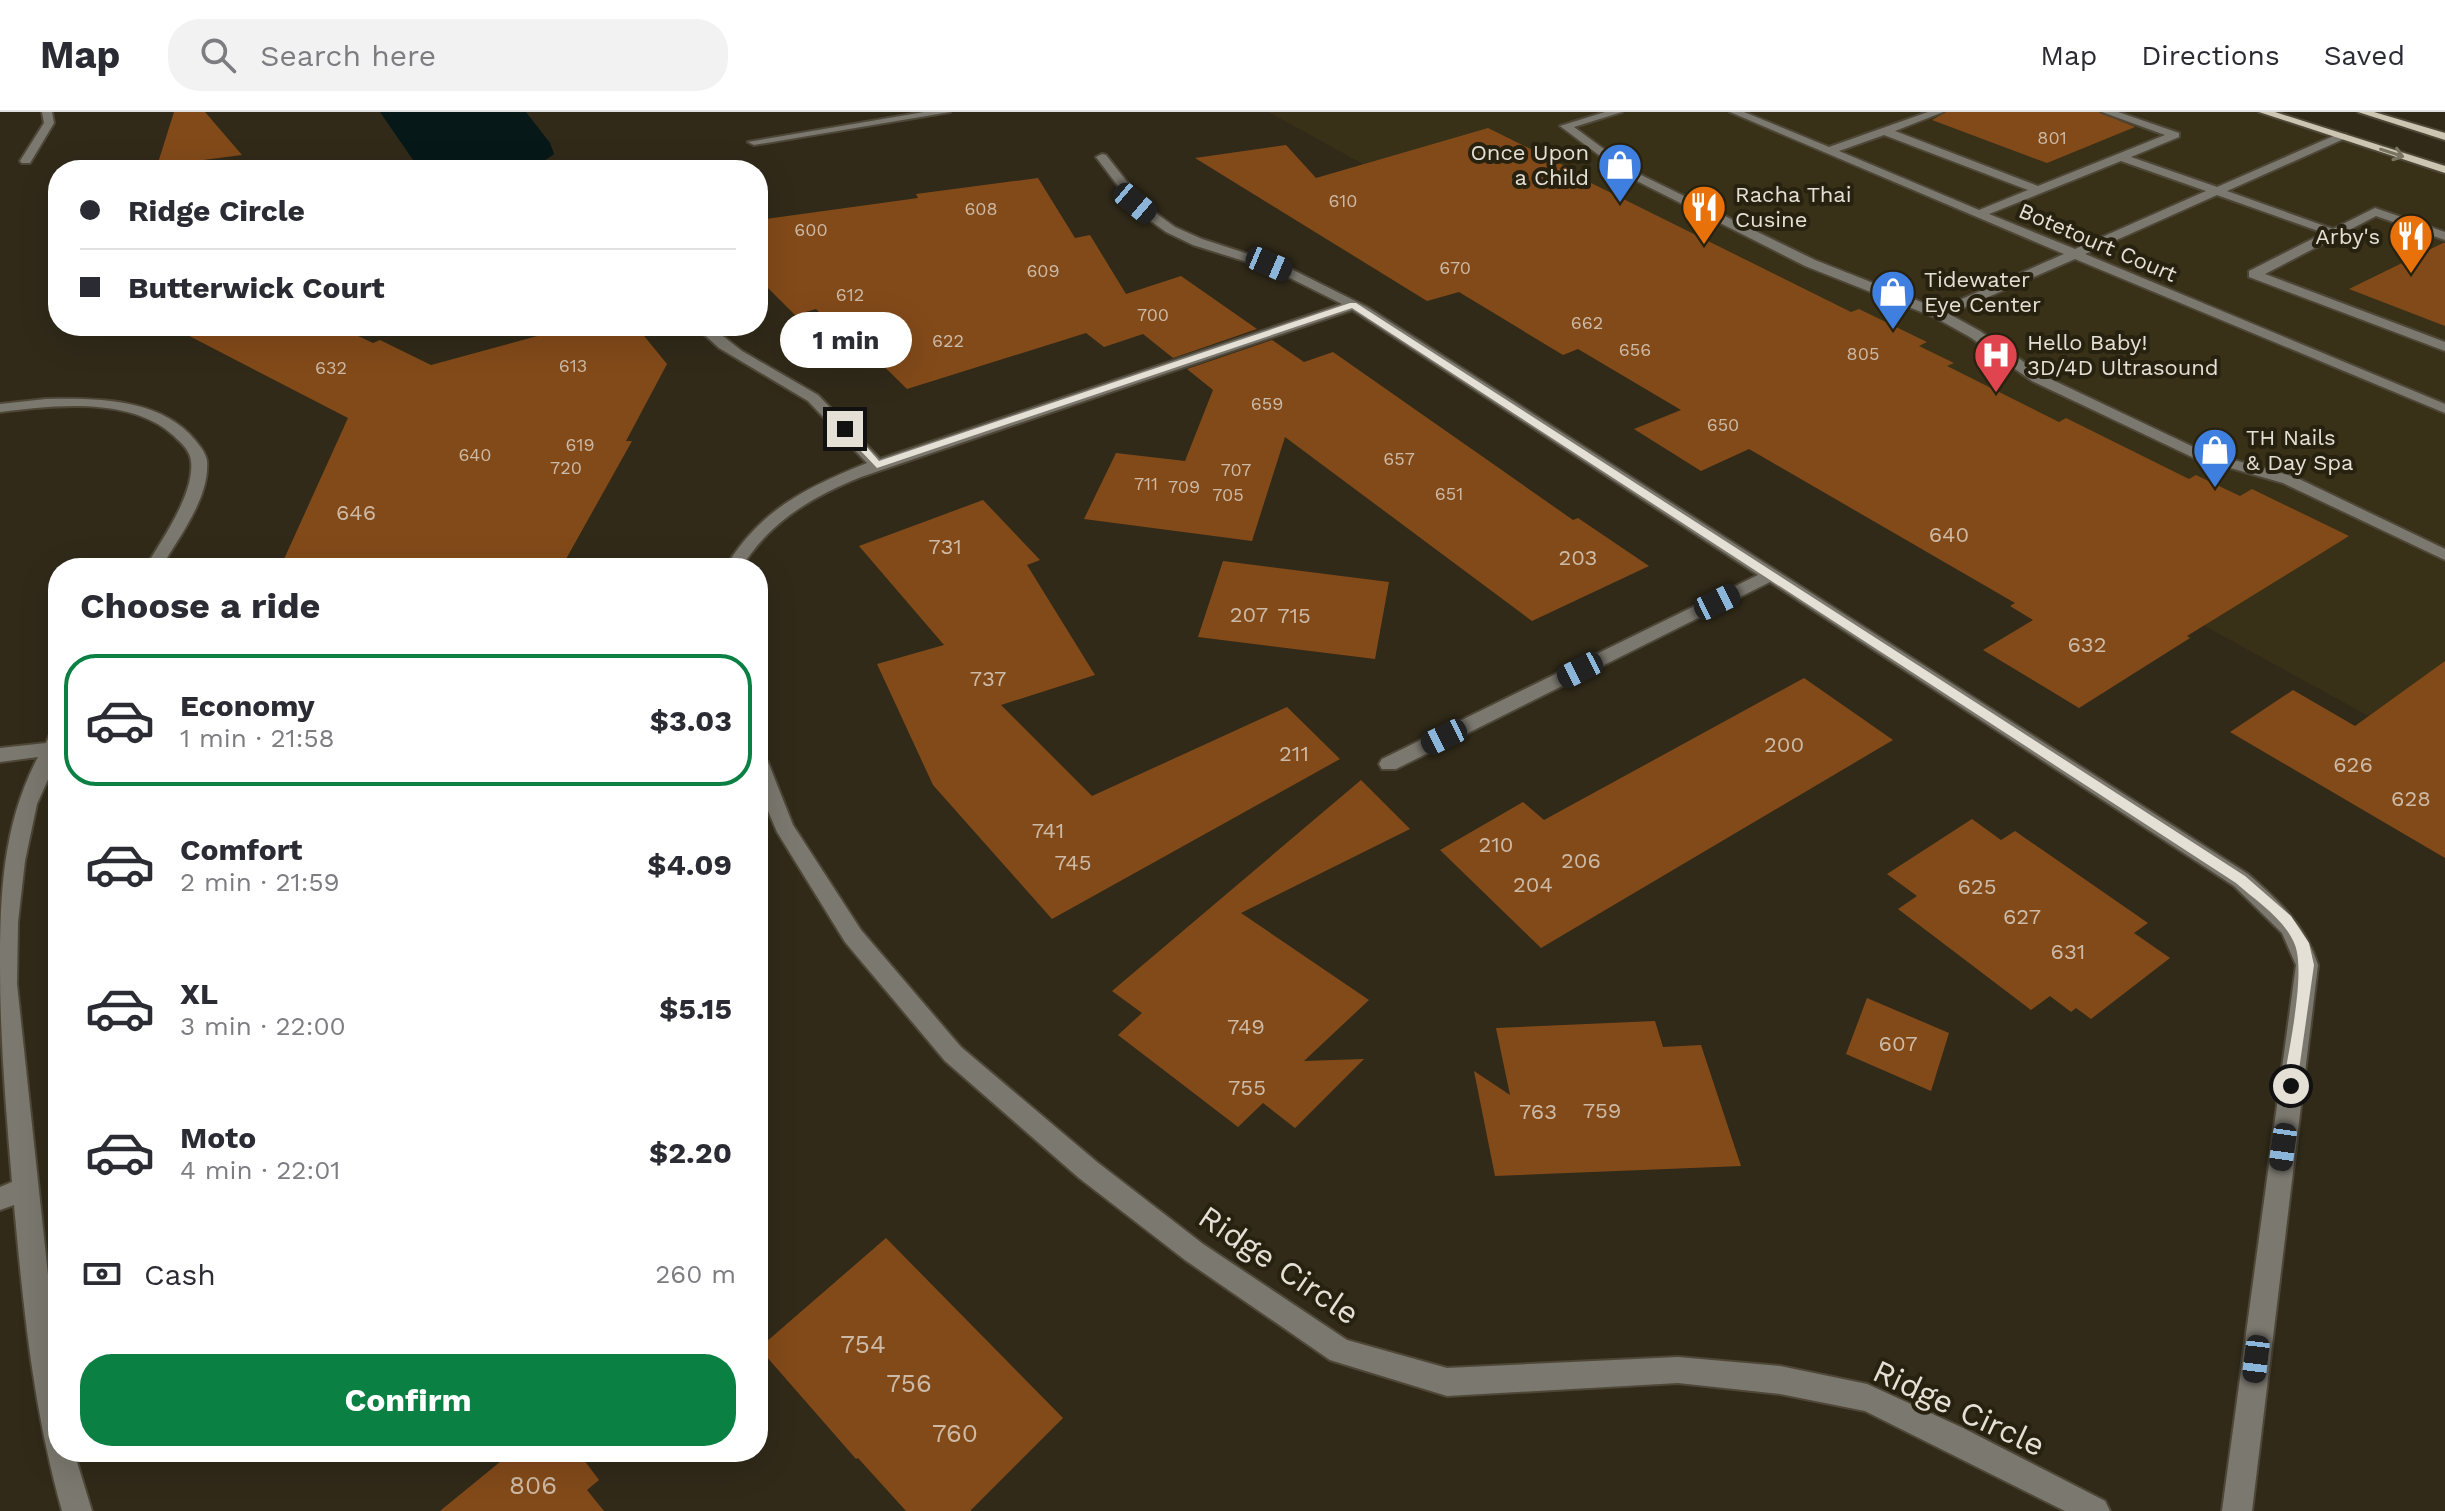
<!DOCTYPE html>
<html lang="en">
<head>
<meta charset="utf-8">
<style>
  :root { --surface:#fff; --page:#f2f2f3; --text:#2b2b33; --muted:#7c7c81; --line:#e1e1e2; --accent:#0b8043 }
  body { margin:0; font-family:"Work Sans",sans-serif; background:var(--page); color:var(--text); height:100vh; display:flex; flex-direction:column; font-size:30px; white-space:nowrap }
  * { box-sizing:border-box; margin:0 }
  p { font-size:26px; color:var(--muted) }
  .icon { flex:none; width:44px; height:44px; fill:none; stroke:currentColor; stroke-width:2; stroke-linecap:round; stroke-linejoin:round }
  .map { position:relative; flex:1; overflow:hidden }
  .sheet { position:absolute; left:48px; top:446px; width:720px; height:904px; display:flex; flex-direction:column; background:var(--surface); border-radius:32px; box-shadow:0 8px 32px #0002 }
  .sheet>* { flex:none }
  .banner { position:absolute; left:48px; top:48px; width:720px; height:176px; border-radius:32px; box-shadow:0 8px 32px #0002; display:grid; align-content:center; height:176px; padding:0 32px; background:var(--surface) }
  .end { position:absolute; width:36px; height:36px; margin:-18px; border:10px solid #e4e0d5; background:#111; box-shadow:0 0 0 4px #111 }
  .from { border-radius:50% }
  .bubble { position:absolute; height:56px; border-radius:28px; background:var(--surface); box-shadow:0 8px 32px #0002; font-size:26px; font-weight:700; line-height:56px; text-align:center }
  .car { position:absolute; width:24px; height:48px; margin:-24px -12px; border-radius:10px; box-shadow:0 0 6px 2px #0007; background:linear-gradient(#222 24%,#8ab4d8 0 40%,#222 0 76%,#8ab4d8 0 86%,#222 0) }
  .banner b { display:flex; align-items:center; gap:28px; height:76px; font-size:30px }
  .banner b+b { border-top:2px solid var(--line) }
  .banner i { width:20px; height:20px; background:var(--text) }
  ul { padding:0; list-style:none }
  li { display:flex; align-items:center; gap:24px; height:132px; margin:0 16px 12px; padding:0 16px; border:4px solid transparent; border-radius:32px }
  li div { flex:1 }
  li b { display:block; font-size:30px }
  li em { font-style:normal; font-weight:700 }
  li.active { border-color:var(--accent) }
  li>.icon { width:72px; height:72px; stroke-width:1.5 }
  h2 { padding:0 32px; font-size:36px; line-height:96px }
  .pay { display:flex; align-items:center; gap:20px; height:88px; padding:0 32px; font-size:30px }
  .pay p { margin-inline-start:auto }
  .primary-button { display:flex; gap:16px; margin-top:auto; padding:16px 32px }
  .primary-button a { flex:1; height:92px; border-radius:32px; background:var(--accent); color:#fff; font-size:32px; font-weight:700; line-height:92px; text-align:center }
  header { display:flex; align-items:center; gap:48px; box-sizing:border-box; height:112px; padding:0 40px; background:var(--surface); border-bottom:2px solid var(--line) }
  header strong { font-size:38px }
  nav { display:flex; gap:44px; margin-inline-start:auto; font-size:28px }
  .search { width:560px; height:72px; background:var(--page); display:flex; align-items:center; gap:20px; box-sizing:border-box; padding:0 28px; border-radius:32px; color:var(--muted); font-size:30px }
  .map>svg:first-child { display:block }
  .built { fill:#383017 }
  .water { fill:#061818 }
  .building { fill:#834a19 }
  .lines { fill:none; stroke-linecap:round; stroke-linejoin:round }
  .minor-casing { stroke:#4e4737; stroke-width:4 }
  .major-casing { stroke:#4e4737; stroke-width:4 }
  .minor { fill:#7b786f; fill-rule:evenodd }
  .major { fill:#cbc5b2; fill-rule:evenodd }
  .oneway { stroke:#797361 }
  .route { fill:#e4e0d5 }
  .labels { text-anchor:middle; stroke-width:8; stroke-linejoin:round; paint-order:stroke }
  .far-number-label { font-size:18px; fill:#ccbaa6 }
  .far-poi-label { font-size:22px; fill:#e4e0d5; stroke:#272110; text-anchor:start }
  .far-street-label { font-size:22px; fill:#e4e0d5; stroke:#272110 }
  .number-label { font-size:22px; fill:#ccbaa6 }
  .near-number-label { font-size:26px; fill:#ccbaa6 }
  .near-street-label { font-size:32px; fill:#e4e0d5; stroke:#272110 }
</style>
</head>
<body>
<header>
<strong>Map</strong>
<div class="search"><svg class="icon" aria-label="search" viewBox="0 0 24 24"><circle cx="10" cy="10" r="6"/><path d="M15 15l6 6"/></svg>Search here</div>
<nav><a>Map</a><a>Directions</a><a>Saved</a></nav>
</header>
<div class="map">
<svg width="2445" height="1399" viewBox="0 0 2445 1399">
  <rect width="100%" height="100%" fill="#312a19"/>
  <path class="built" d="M 1268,0 L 2262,0 L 2445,59 L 2445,646 Z"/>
  <path class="water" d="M 380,0 L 526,0 L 550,31 L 554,42 C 525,67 457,58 420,58 Z"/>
  <g class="building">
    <path d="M 174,0 L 205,0 L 242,43 L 157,54 Z"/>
    <path d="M 1946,0 L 2099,0 L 2135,15 L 2047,51 L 1932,8 Z"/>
    <path d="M 1488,16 L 1581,62 L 1575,63 L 1851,200 L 1859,197 L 1927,230 L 1919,234 L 1954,251 L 1947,254 L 2059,310 L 2066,306 L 2189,367 L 2196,363 L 2240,384 L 2252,377 L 2349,424 L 2187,524 L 2190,526 L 2079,596 L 1983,538 L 2033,508 L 2010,494 L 2015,491 L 1749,337 L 1701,359 L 1634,317 L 1681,298 L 1578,237 L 1563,243 L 1459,180 L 1427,189 L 1195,46 L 1286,33 L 1316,66 Z"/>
    <path d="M 1038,66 L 1075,126 L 1090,123 L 1126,182 L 1181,164 L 1257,217 L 1173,246 L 1143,222 L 1104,235 L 1086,221 L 907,277 L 848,219 L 840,221 L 816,197 L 795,203 L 758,166 L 758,108 L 918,86 L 916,82 Z"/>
    <path d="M 2445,131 L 2445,214 L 2349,177 L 2443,131 Z"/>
    <path d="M 170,214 L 337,214 L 373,231 L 380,228 L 431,253 L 574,214 L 636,214 L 667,252 L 626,329 L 632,329 L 561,456 L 280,456 L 348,306 Z"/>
    <path d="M 1272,228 L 1304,250 L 1333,240 L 1573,408 L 1578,406 L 1649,454 L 1532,509 L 1285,325 L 1252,429 L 1084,407 L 1116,341 L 1185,349 L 1213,278 L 1187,257 Z"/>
    <path d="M 983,388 L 1040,448 L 1027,453 L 1095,563 L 1001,593 L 1092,684 L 1287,595 L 1340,647 L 1052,807 L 933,673 L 877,552 L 944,533 L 859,434 Z"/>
    <path d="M 1223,449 L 1389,470 L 1375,547 L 1198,525 Z"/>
    <path d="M 2445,549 L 2445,746 L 2230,620 L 2293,578 L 2355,614 Z"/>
    <path d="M 1804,566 L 1893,628 L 1541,836 L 1440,738 L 1523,690 L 1544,708 Z"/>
    <path d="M 1361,668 L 1410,717 L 1241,801 L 1369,888 L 1304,949 L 1364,947 L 1295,1016 L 1263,991 L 1238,1015 L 1118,923 L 1142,901 L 1112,879 Z"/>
    <path d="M 1972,707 L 2001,728 L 2015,719 L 2148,811 L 2134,821 L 2170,846 L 2091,907 L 2076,896 L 2071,900 L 2050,884 L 2031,898 L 1898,797 L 1917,784 L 1887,762 Z"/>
    <path d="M 1867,886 L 1949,921 L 1931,979 L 1846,942 Z"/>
    <path d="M 1655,909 L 1663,935 L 1701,933 L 1741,1054 L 1495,1064 L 1474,959 L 1510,983 L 1496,916 Z"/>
    <path d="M 886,1126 L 1063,1306 L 970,1399 L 906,1399 L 858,1346 L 856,1347 L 759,1236 Z"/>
    <path d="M 512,1340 L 578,1340 L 599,1368 L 587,1378 L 604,1399 L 440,1399 Z"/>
  </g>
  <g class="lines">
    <g class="minor-casing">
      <g id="minor">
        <path d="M 42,0 L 52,0 L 54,11 L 30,51 L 22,51 L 20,49 L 44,11 Z"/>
        <path d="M 924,0 L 950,0 L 754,33 L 748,30 Z"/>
        <path d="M 1605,0 L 1622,0 L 1574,15 L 1635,60 L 1815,148 L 1939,197 L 2064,142 L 1730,0 L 1744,0 L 1829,35 L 1928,0 L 1943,0 L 1895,19 L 2038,74 L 2165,23 L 2102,0 L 2118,0 L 2179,21 L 2179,25 L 2131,45 L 2217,75 L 2338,22 L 2346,22 L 2346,26 L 2227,79 L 2333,117 L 2375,96 L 2445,120 L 2445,128 L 2376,104 L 2265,162 L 2445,230 L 2445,239 L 2249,165 L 2249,159 L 2324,121 L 2217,83 L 2085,142 L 2445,292 L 2445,301 L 2075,147 L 1949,202 L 1980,219 L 2042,263 L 2202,339 L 2295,365 L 2445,437 L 2445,448 L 2283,371 L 2192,345 L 2032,269 L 1970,225 L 1934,205 L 1805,154 L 1627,64 L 1560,14 ZM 1884,23 L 2028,78 L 1979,98 L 1839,39 ZM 2121,49 L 2206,79 L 2075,137 L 1989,102 Z"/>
        <path d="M 1102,42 L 1106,43 L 1146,94 L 1175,115 L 1202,127 L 1285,154 L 1367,195 L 2248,762 C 2279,789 2305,813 2318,853 L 2252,1399 L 2222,1399 L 2296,853 L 2282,821 L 2234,774 L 1770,470 L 1396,657 L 1382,657 L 1379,652 L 1382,647 L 1758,463 L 1357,201 L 1352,198 L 861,365 C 812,385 770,409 741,456 L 725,456 C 760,398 805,376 867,351 L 808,289 L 719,236 L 695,214 L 710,214 L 742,239 L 818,283 L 880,347 L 1342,192 L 1276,159 L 1193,133 L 1166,120 L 1137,99 L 1096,45 Z"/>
        <path d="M 46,287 C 95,286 161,286 195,328 C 200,334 206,341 207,349 C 210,386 178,426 161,456 L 145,456 C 161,429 195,382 191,349 C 190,338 181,331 174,324 C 131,284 53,293 0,300 L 0,292 Z"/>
        <path d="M 58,618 L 58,645 L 37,692 L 25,749 L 18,810 L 17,872 L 58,1257 L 58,1340 L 74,1340 L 92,1399 L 62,1399 C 33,1295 24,1201 14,1093 L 0,1098 L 0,1075 L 12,1070 C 6,998 0,927 0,855 C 0,780 3,712 38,645 L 0,650 L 0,636 L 46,631 L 51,620 Z"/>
        <path d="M 758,643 L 768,650 L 793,713 L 861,818 L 961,935 L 1097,1050 L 1203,1132 L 1347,1228 L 1447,1256 L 1678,1245 L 1780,1254 L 1867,1272 L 1963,1316 L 2105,1389 L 2110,1399 L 2065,1399 L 1865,1299 L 1780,1282 L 1678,1271 L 1447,1284 L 1330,1248 L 1185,1148 L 1079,1066 L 945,949 L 845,830 L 777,720 L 758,675 Z"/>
      </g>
    </g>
    <g class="major-casing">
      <g id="major">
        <path d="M 2259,0 L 2275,0 L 2445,54 L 2445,61 Z"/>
        <path d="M 2358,0 L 2374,0 L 2445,21 L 2445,28 Z"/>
      </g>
    </g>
    <use href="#minor" class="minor"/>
    <use href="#major" class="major"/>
  </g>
  <defs><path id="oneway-shaft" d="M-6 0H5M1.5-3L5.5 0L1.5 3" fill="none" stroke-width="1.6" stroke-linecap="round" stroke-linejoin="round" transform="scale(2)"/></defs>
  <use class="oneway" href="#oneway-shaft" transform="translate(2392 41) rotate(18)"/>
  <path class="route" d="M 1350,191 L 1356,191 L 2245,764 L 2291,804 L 2309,831 L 2314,853 L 2296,979 L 2291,981 L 2283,974 C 2288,941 2306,862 2295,833 C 2285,807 2256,789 2236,771 L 1352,196 L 877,356 L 840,317 L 849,315 L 879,349 Z"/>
  <defs>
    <g id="shop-pin" transform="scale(2.3)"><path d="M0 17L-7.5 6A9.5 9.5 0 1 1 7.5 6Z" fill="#3f7fe0" stroke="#272110"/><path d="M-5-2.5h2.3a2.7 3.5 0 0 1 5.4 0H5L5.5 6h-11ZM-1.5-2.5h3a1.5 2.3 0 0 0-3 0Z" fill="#fff"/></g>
    <g id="restaurant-pin" transform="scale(2.3)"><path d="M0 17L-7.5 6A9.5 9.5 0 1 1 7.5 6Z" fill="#e8710a" stroke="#272110"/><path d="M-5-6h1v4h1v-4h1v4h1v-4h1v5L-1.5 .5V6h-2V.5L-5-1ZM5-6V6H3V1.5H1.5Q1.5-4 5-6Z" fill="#fff"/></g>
    <g id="hospital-pin" transform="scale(2.3)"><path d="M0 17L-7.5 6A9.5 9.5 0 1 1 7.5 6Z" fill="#e0444e" stroke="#272110"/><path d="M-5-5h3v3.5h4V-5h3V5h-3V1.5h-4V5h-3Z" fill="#fff"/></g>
  </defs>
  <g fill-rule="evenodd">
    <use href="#shop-pin" x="1620" y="53"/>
    <use href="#restaurant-pin" x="1704" y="95"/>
    <use href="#restaurant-pin" x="2411" y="124"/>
    <use href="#shop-pin" x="1893" y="180"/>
    <use href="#hospital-pin" x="1996" y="243"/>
    <use href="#shop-pin" x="2215" y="338"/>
  </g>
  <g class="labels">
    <g class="far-number-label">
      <text x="2052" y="32">801</text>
      <text x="1343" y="95">610</text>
      <text x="981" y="103">608</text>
      <text x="811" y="124">600</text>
      <text x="1455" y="162">670</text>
      <text x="1043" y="165">609</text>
      <text x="850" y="189">612</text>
      <text x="1153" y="209">700</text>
      <text x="1587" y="217">662</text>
      <text x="948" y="235">622</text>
      <text x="1635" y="244">656</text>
      <text x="1863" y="248">805</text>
      <text x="573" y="260">613</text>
      <text x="331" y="262">632</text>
      <text x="1267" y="298">659</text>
      <text x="1723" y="319">650</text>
      <text x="580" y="339">619</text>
      <text x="475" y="349">640</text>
      <text x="1399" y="353">657</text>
      <text x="566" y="362">720</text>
      <text x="1236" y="364">707</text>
      <text x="1146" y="378">711</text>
      <text x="1184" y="381">709</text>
      <text x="1449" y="388">651</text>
      <text x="1228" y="389">705</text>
    </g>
    <g class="far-poi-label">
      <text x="1589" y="48" text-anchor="end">Once Upon<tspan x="1589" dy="25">a Child</tspan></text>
      <text x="1735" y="90">Racha Thai<tspan x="1735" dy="25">Cusine</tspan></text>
      <text x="2380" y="132" text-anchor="end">Arby's</text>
      <text x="1924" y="175">Tidewater<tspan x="1924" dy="25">Eye Center</tspan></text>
      <text x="2027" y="238">Hello Baby!<tspan x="2027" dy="25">3D/4D Ultrasound</tspan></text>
      <text x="2246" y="333">TH Nails<tspan x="2246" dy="25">&amp; Day Spa</tspan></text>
    </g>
    <g class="far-street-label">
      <text transform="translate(2098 130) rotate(23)" y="8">Botetourt Court</text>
    </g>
    <g class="number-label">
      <text x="356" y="408">646</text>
      <text x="1949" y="430">640</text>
      <text x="945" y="442">731</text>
      <text x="1578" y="453">203</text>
      <text x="1249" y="510">207</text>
      <text x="1294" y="511">715</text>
      <text x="2087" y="540">632</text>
      <text x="988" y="574">737</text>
      <text x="1784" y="640">200</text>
      <text x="1294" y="649">211</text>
      <text x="2353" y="660">626</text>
      <text x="2411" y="694">628</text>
      <text x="1048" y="726">741</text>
      <text x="1496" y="740">210</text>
      <text x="1581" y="756">206</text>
      <text x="1073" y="758">745</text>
      <text x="1533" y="780">204</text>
      <text x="1977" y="782">625</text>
      <text x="2022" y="812">627</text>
      <text x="2068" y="847">631</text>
      <text x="1246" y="922">749</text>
      <text x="1898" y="939">607</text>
      <text x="1247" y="983">755</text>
      <text x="1602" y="1006">759</text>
      <text x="1538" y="1007">763</text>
    </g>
    <g class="near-number-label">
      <text x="863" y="1241">754</text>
      <text x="909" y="1280">756</text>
      <text x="955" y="1330">760</text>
      <text x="533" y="1382">806</text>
    </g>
    <g class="near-street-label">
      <text transform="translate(1279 1153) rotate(34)" y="11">Ridge Circle</text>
      <text transform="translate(1959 1296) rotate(25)" y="11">Ridge Circle</text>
    </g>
  </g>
</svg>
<i class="end from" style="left:2291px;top:974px"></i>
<i class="end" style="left:845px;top:317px"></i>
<div class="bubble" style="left:780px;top:200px;width:132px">1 min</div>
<i class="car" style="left:1135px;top:91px;rotate:130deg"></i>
<i class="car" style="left:1269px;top:152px;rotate:113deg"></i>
<i class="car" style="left:1717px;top:490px;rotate:64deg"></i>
<i class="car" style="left:1580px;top:558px;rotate:243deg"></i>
<i class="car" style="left:1444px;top:625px;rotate:244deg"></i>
<i class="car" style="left:2283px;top:1035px;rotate:188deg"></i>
<i class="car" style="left:2256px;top:1247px;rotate:187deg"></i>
<div class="banner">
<b><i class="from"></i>Ridge Circle</b>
<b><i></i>Butterwick Court</b>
</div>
<section class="sheet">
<h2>Choose a ride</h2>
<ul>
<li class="active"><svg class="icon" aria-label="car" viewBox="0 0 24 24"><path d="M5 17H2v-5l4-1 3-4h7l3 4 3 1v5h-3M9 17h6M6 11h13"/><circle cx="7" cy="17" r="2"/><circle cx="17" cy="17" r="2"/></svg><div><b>Economy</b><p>1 min · 21:58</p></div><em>$3.03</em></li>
<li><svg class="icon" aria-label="car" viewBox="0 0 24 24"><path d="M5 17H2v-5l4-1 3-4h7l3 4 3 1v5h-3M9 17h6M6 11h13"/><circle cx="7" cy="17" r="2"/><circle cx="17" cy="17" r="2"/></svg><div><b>Comfort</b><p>2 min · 21:59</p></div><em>$4.09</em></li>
<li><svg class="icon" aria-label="car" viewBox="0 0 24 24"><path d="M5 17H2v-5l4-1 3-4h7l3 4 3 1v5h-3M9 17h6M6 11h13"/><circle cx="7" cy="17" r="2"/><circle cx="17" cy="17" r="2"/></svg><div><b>XL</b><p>3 min · 22:00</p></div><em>$5.15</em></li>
<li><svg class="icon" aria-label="car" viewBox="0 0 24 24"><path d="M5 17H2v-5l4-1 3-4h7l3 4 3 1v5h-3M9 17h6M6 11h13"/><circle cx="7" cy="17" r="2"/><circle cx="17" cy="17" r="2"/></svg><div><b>Moto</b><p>4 min · 22:01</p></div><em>$2.20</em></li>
</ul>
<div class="pay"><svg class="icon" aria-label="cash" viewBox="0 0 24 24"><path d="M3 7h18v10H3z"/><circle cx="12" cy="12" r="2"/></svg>Cash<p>260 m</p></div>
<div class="primary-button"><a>Confirm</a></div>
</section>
</div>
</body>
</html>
